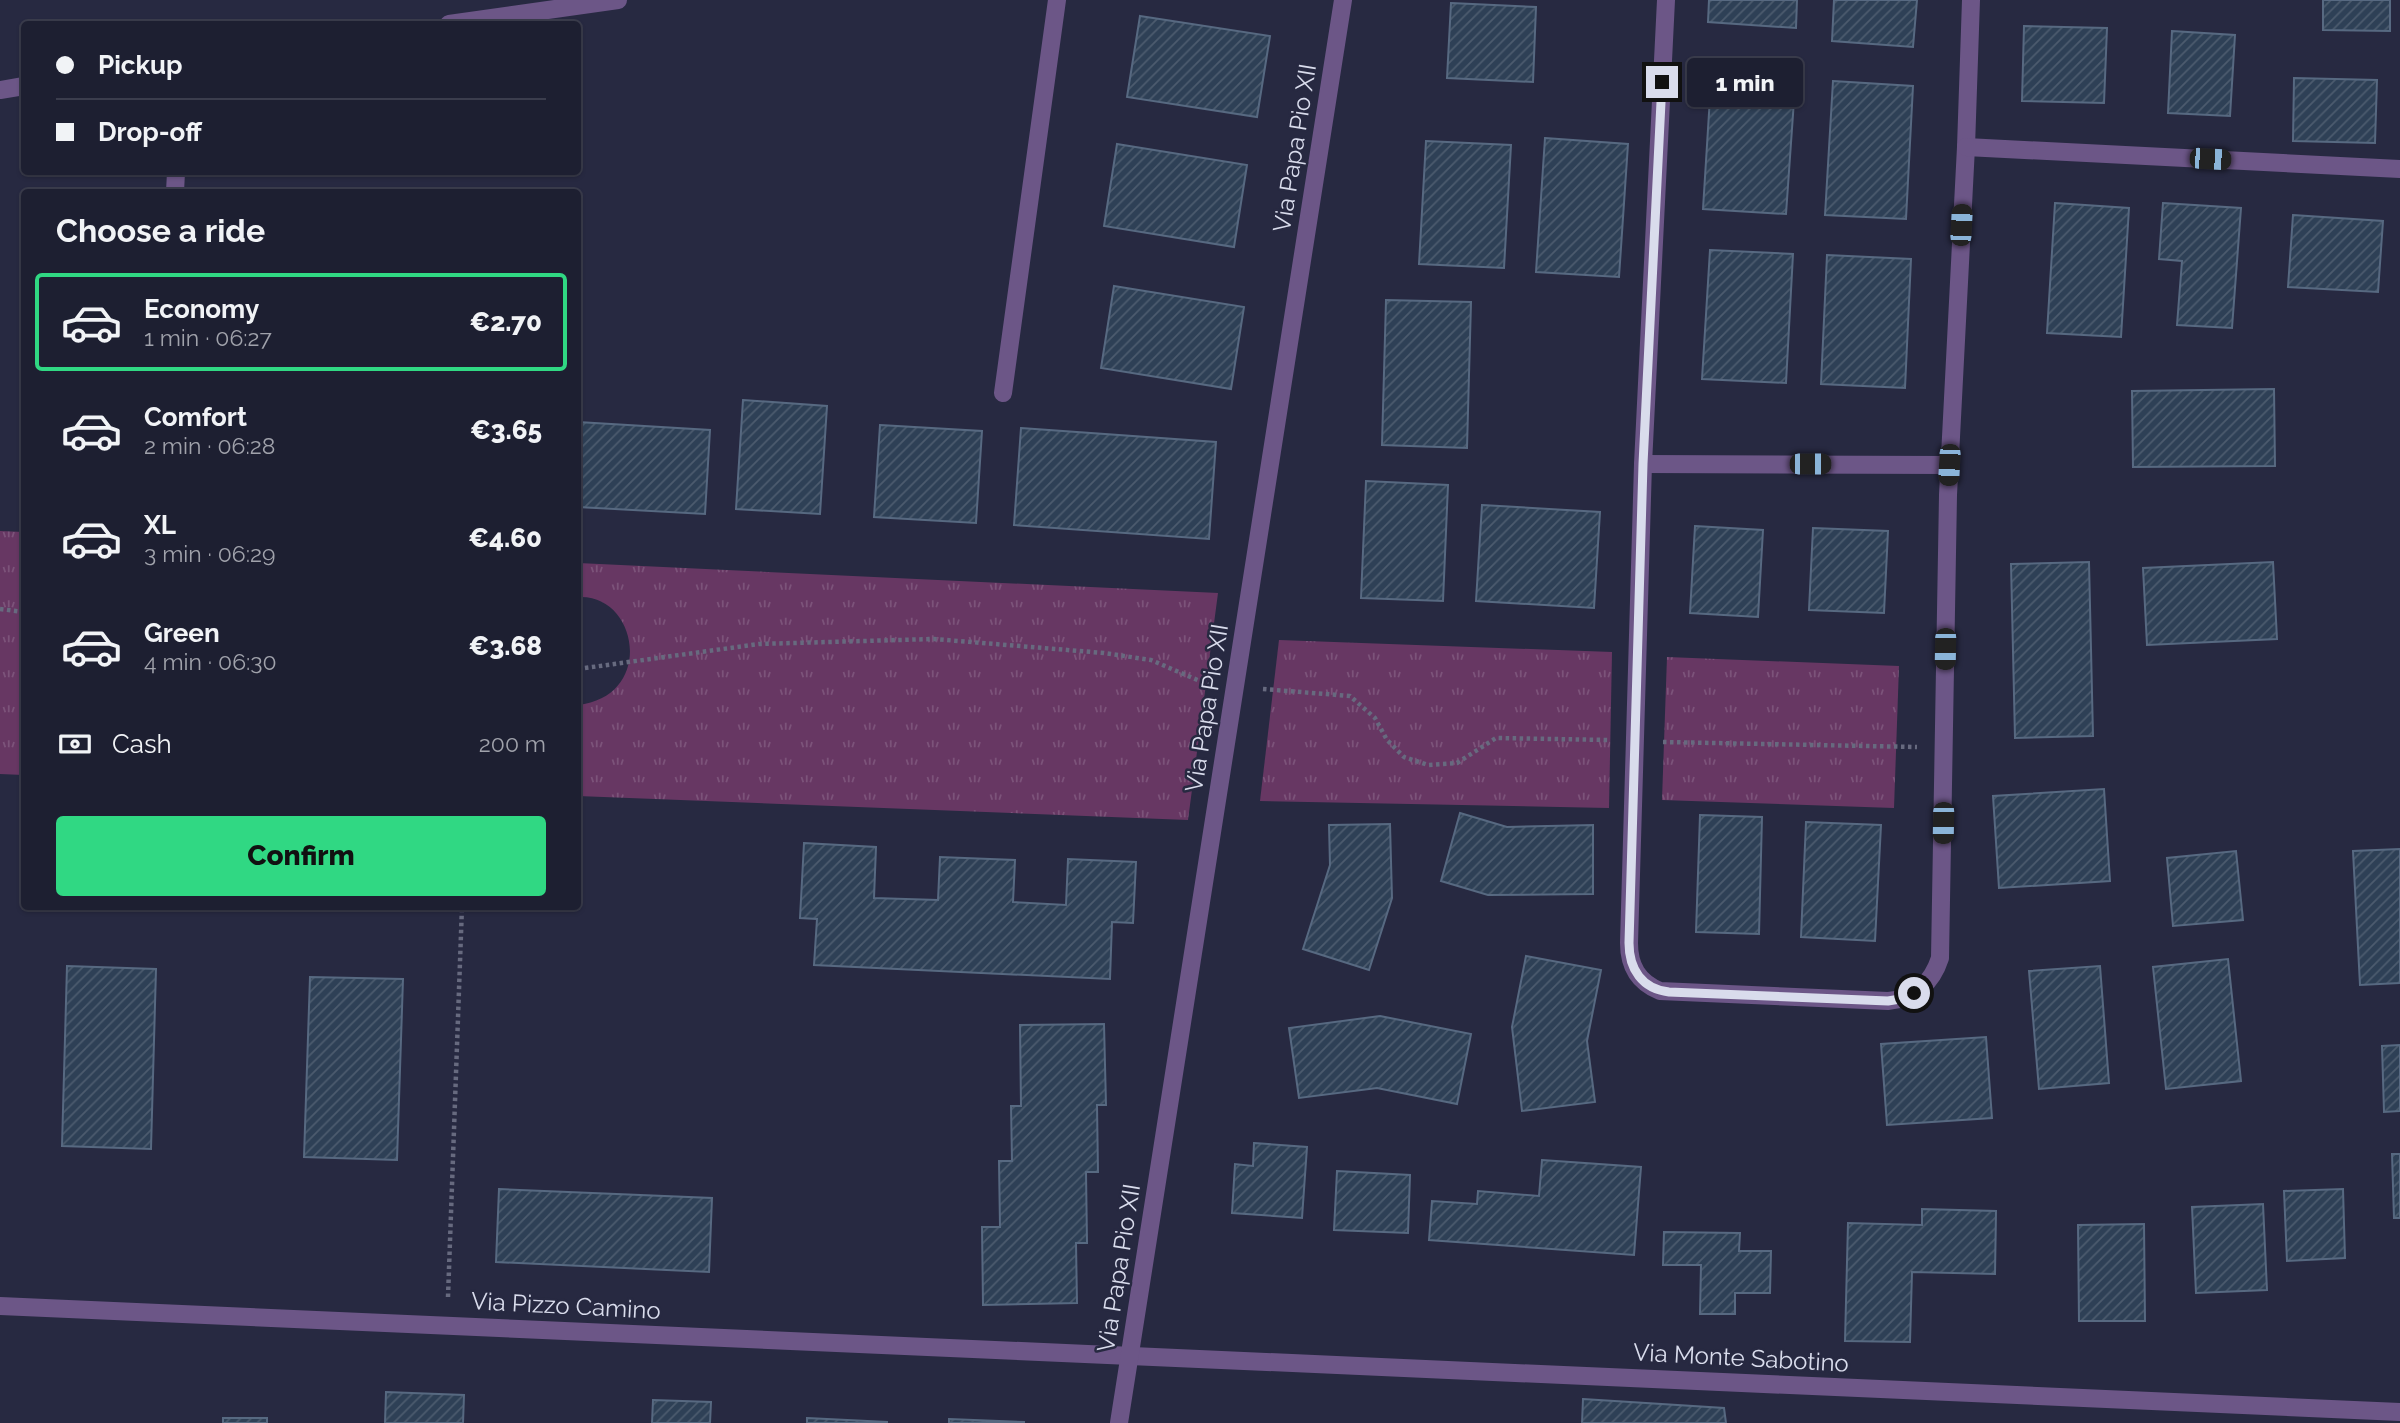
<!DOCTYPE html>
<html lang="en">
<head>
<meta charset="utf-8">
<style>
  :root { --surface:#1d1f31; --page:#252739; --text:#f1f3f6; --muted:#a0a2ab; --line:#3b3d4d; --accent:#30d883 }
  body { margin:0; font-family:Raleway,sans-serif; background:var(--page); color:var(--text); height:100vh; display:flex; flex-direction:column; font-size:26px; white-space:nowrap }
  * { box-sizing:border-box; margin:0 }
  p { font-size:23px; color:var(--muted) }
  .icon { flex:none; width:38px; height:38px; fill:none; stroke:currentColor; stroke-width:2; stroke-linecap:round; stroke-linejoin:round }
  .map { position:relative; flex:1; overflow:hidden }
  .details { position:absolute; left:21px; top:189px; width:560px; height:721px; display:flex; flex-direction:column; background:var(--surface); border-radius:7px; box-shadow:0 2px 5px #0004,0 0 0 2px var(--line) }
  .details>* { flex:none }
  .banner { position:absolute; left:21px; top:21px; width:560px; height:154px; border-radius:7px; box-shadow:0 2px 5px #0004,0 0 0 2px var(--line); display:grid; align-content:center; height:154px; padding:0 35px; background:var(--surface) }
  .end { position:absolute; width:32px; height:32px; margin:-16px; border:9px solid #d9dcec; background:#111; box-shadow:0 0 0 4px #111 }
  .from { border-radius:50% }
  .bubble { position:absolute; height:49px; border-radius:7px; background:var(--surface); box-shadow:0 2px 5px #0004,0 0 0 2px var(--line); font-size:23px; font-weight:800; line-height:49px; text-align:center }
  .car { position:absolute; width:21px; height:42px; margin:-21px -10px; border-radius:9px; box-shadow:0 0 5px 2px #0007; background:linear-gradient(#222 24%,#8ab4d8 0 40%,#222 0 76%,#8ab4d8 0 86%,#222 0) }
  .banner b { display:flex; align-items:center; gap:24px; height:66px; font-size:26px }
  .banner b+b { border-top:2px solid var(--line) }
  .banner i { width:18px; height:18px; background:var(--text) }
  ul { padding:0; list-style:none }
  li { display:flex; align-items:center; gap:21px; height:98px; margin:0 14px 10px; padding:0 21px; border:4px solid transparent; border-radius:7px }
  li div { flex:1 }
  li b { display:block; font-size:26px }
  li em { font-style:normal; font-weight:800 }
  li.selected { border-color:var(--accent) }
  li>.icon { width:63px; height:63px; stroke-width:1.5 }
  h2 { padding:0 35px; font-size:32px; line-height:84px }
  .pay { display:flex; align-items:center; gap:18px; height:77px; padding:0 35px; font-size:26px }
  .pay p { margin-inline-start:auto }
  .button { display:flex; gap:14px; margin-top:auto; padding:14px 35px }
  .button a { flex:1; height:80px; border-radius:7px; background:var(--accent); color:#111; font-size:28px; font-weight:800; line-height:80px; text-align:center }
  .map>svg:first-child { display:block }
  .park { fill:url(#park-tufts) }
  .building { fill:url(#building-hatch); stroke:#576981; stroke-width:2 }
  .lines { fill:none; stroke-linecap:round; stroke-linejoin:round }
  .path { stroke:#676a7f; stroke-width:4.5; stroke-dasharray:3.5 3.5; stroke-linecap:butt }
  .minor { stroke:#6c5687; stroke-width:18 }
  .route { stroke:#d9dcec; stroke-width:9 }
  .labels { text-anchor:middle; stroke-width:5; stroke-linejoin:round; paint-order:stroke }
  .street-label { font-size:24px; fill:#d9dcec; stroke:#272941 }
</style>
</head>
<body>
<div class="map">
<svg width="2400" height="1423" viewBox="0 0 2400 1423">
  <defs>
    <pattern id="park-tufts" width="24" height="20" patternUnits="userSpaceOnUse" patternTransform="scale(1.75)"><rect width="24" height="20" fill="#673763"/><path d="M3 7l-1-3M5 7V3M7 7l1-3M15 17l-1-3M17 17v-4M19 17l1-3" fill="none" stroke="#7c537a"/></pattern>
    <pattern id="building-hatch" width="6" height="6" patternUnits="userSpaceOnUse" patternTransform="scale(1.75)"><rect width="6" height="6" fill="#2e4056"/><path d="M-1 1l2-2M0 6l6-6M5 7l2-2" fill="none" stroke="#4c5b6e"/></pattern>
  </defs>
  <rect width="100%" height="100%" fill="#272941"/>
  <g class="park">
    <path d="M 0,531 L 24,532 L 24,775 L 0,774 Z"/>
    <path d="M 578,563 L 1218,593 L 1188,820 L 578,796 L 578,705 C 656,696 638,593 578,597 Z"/>
    <path d="M 1279,640 L 1612,652 L 1609,808 L 1260,801 Z"/>
    <path d="M 1667,657 L 1899,666 L 1894,808 L 1662,800 Z"/>
  </g>
  <g class="building">
    <path d="M 1709,0 L 1797,0 L 1796,28 L 1708,22 Z"/>
    <path d="M 1834,0 L 1917,0 L 1913,47 L 1832,41 Z"/>
    <path d="M 2323,0 L 2390,0 L 2390,31 L 2323,30 Z"/>
    <path d="M 1451,3 L 1536,7 L 1533,82 L 1447,78 Z"/>
    <path d="M 1140,16 L 1270,36 L 1257,117 L 1127,97 Z"/>
    <path d="M 2024,26 L 2107,28 L 2104,103 L 2022,101 Z"/>
    <path d="M 2172,31 L 2235,35 L 2230,116 L 2168,113 Z"/>
    <path d="M 2294,78 L 2377,80 L 2375,143 L 2293,141 Z"/>
    <path d="M 1711,81 L 1795,86 L 1786,214 L 1703,209 Z"/>
    <path d="M 1833,81 L 1913,86 L 1906,219 L 1825,215 Z"/>
    <path d="M 1545,138 L 1628,144 L 1619,277 L 1536,272 Z"/>
    <path d="M 1426,141 L 1511,145 L 1504,268 L 1419,264 Z"/>
    <path d="M 1117,144 L 1247,165 L 1234,247 L 1104,226 Z"/>
    <path d="M 2055,203 L 2129,208 L 2121,337 L 2047,333 Z"/>
    <path d="M 2163,203 L 2241,208 L 2232,328 L 2177,325 L 2182,261 L 2159,259 Z"/>
    <path d="M 2293,215 L 2383,221 L 2378,292 L 2288,287 Z"/>
    <path d="M 1710,250 L 1793,254 L 1786,383 L 1702,379 Z"/>
    <path d="M 1827,255 L 1911,259 L 1905,388 L 1821,384 Z"/>
    <path d="M 1114,286 L 1244,307 L 1231,389 L 1101,368 Z"/>
    <path d="M 1386,300 L 1471,302 L 1467,448 L 1382,445 Z"/>
    <path d="M 2274,389 L 2275,466 L 2133,467 L 2132,391 Z"/>
    <path d="M 743,400 L 827,406 L 820,514 L 736,509 Z"/>
    <path d="M 578,422 L 710,430 L 705,514 L 578,507 Z"/>
    <path d="M 880,425 L 982,431 L 976,523 L 874,517 Z"/>
    <path d="M 1021,428 L 1216,442 L 1209,539 L 1014,525 Z"/>
    <path d="M 1366,481 L 1448,485 L 1443,601 L 1361,598 Z"/>
    <path d="M 1482,505 L 1600,512 L 1594,608 L 1476,601 Z"/>
    <path d="M 1695,526 L 1763,530 L 1758,617 L 1690,613 Z"/>
    <path d="M 1813,528 L 1888,531 L 1884,613 L 1809,610 Z"/>
    <path d="M 2089,562 L 2093,736 L 2015,738 L 2011,564 Z"/>
    <path d="M 2273,562 L 2277,639 L 2147,645 L 2143,568 Z"/>
    <path d="M 2104,789 L 2110,881 L 1999,888 L 1993,796 Z"/>
    <path d="M 1460,813 L 1507,827 L 1593,825 L 1593,894 L 1488,895 L 1441,881 Z"/>
    <path d="M 1700,815 L 1762,817 L 1759,934 L 1696,932 Z"/>
    <path d="M 1806,822 L 1881,825 L 1875,941 L 1801,937 Z"/>
    <path d="M 1390,824 L 1392,898 L 1369,970 L 1303,949 L 1330,865 L 1329,825 Z"/>
    <path d="M 804,843 L 876,847 L 874,898 L 938,900 L 940,857 L 1015,860 L 1013,902 L 1066,905 L 1068,859 L 1136,862 L 1133,923 L 1112,922 L 1110,979 L 814,965 L 817,919 L 800,918 Z"/>
    <path d="M 2400,849 L 2400,983 L 2360,985 L 2353,851 Z"/>
    <path d="M 2236,851 L 2243,920 L 2173,926 L 2167,858 Z"/>
    <path d="M 1526,956 L 1601,970 L 1587,1041 L 1595,1102 L 1522,1111 L 1512,1027 Z"/>
    <path d="M 2228,959 L 2241,1081 L 2166,1089 L 2153,967 Z"/>
    <path d="M 67,966 L 156,969 L 151,1149 L 62,1146 Z"/>
    <path d="M 2100,966 L 2109,1083 L 2039,1089 L 2029,971 Z"/>
    <path d="M 310,977 L 403,979 L 397,1160 L 304,1157 Z"/>
    <path d="M 1380,1016 L 1471,1034 L 1457,1104 L 1377,1088 L 1299,1098 L 1289,1028 Z"/>
    <path d="M 1104,1024 L 1106,1105 L 1097,1105 L 1098,1172 L 1086,1172 L 1087,1243 L 1076,1243 L 1077,1303 L 983,1305 L 982,1227 L 1000,1227 L 999,1161 L 1012,1161 L 1011,1106 L 1021,1106 L 1020,1025 Z"/>
    <path d="M 1986,1037 L 1992,1118 L 1887,1125 L 1881,1044 Z"/>
    <path d="M 2400,1045 L 2400,1111 L 2384,1112 L 2382,1046 Z"/>
    <path d="M 1254,1143 L 1307,1147 L 1302,1218 L 1232,1213 L 1235,1164 L 1253,1166 Z"/>
    <path d="M 2392,1154 L 2400,1154 L 2400,1218 L 2394,1218 Z"/>
    <path d="M 1542,1160 L 1641,1167 L 1634,1255 L 1429,1240 L 1432,1201 L 1477,1204 L 1478,1191 L 1539,1196 Z"/>
    <path d="M 1337,1171 L 1410,1175 L 1408,1233 L 1334,1230 Z"/>
    <path d="M 499,1189 L 712,1198 L 709,1272 L 496,1262 Z"/>
    <path d="M 2343,1189 L 2345,1258 L 2287,1261 L 2284,1191 Z"/>
    <path d="M 2263,1204 L 2267,1290 L 2196,1293 L 2192,1207 Z"/>
    <path d="M 1922,1209 L 1996,1211 L 1995,1274 L 1912,1272 L 1910,1342 L 1845,1341 L 1848,1223 L 1922,1225 Z"/>
    <path d="M 2144,1224 L 2145,1321 L 2079,1321 L 2078,1225 Z"/>
    <path d="M 1664,1232 L 1740,1233 L 1739,1251 L 1771,1251 L 1770,1293 L 1735,1293 L 1735,1314 L 1700,1314 L 1701,1265 L 1663,1265 Z"/>
    <path d="M 386,1392 L 464,1395 L 463,1423 L 385,1423 Z"/>
    <path d="M 1583,1399 L 1724,1408 L 1726,1423 L 1582,1423 Z"/>
    <path d="M 653,1400 L 711,1402 L 710,1423 L 652,1423 Z"/>
    <rect x="223" y="1418" width="44" height="5"/>
    <path d="M 807,1418 L 887,1422 L 887,1423 L 807,1423 Z"/>
    <path d="M 949,1419 L 1025,1422 L 949,1423 Z"/>
  </g>
  <g class="lines">
    <g class="path">
      <path d="M 0,609 L 24,612"/>
      <path d="M 578,669 L 759,644 L 934,639 L 1104,653 L 1151,660 L 1209,685"/>
      <path d="M 1263,689 L 1350,696 L 1375,718 L 1387,740 L 1404,757 L 1428,765 L 1457,763 L 1496,738 L 1609,740"/>
      <path d="M 1663,742 L 1917,747"/>
      <path d="M 448,1297 L 462,906"/>
    </g>
    <g class="minor">
      <path d="M 1666,0 L 1643,464 L 1629,943 C 1629,966 1638,982 1660,991 L 1888,1001 C 1914,999 1932,983 1940,958 L 1948,495 L 1966,147 L 1971,0"/>
      <path d="M 449,24 L 618,0"/>
      <path d="M 0,90 L 24,86"/>
      <path d="M 1966,147 L 2400,169"/>
      <path d="M 175,192 L 176,172"/>
      <path d="M 1003,393 L 1057,0"/>
      <path d="M 1643,464 L 1949,465"/>
      <path d="M 0,1306 L 2400,1412"/>
      <path d="M 1119,1423 L 1343,0"/>
    </g>
  </g>
  <g class="lines">
    <path class="route" d="M 1662,82 L 1643,464 L 1629,943 C 1629,969 1642,989 1669,992 L 1888,1001 L 1906,998 L 1914,993"/>
  </g>
  <g class="labels">
    <g class="street-label">
      <text transform="translate(1295 148) rotate(-81)" y="8">Via Papa Pio XII</text>
      <text transform="translate(1207 708) rotate(-81)" y="8">Via Papa Pio XII</text>
      <text transform="translate(1119 1268) rotate(-81)" y="8">Via Papa Pio XII</text>
      <text transform="translate(566 1306) rotate(3)" y="8">Via Pizzo Camino</text>
      <text transform="translate(1741 1358) rotate(3)" y="8">Via Monte Sabotino</text>
    </g>
  </g>
</svg>
<i class="end from" style="left:1914px;top:993px"></i>
<i class="end" style="left:1662px;top:82px"></i>
<div class="bubble" style="left:1687px;top:58px;width:116px">1 min</div>
<i class="car" style="left:2210px;top:159px;rotate:93deg"></i>
<i class="car" style="left:1961px;top:225px;rotate:3deg"></i>
<i class="car" style="left:1810px;top:464px;rotate:90deg"></i>
<i class="car" style="left:1949px;top:465px;rotate:183deg"></i>
<i class="car" style="left:1945px;top:649px;rotate:181deg"></i>
<i class="car" style="left:1943px;top:823px;rotate:181deg"></i>
<div class="banner">
<b><i class="from"></i>Pickup</b>
<b><i></i>Drop-off</b>
</div>
<section class="details">
<h2>Choose a ride</h2>
<ul>
<li class="selected"><svg class="icon" aria-label="car" viewBox="0 0 24 24"><path d="M5 17H2v-5l4-1 3-4h7l3 4 3 1v5h-3M9 17h6M6 11h13"/><circle cx="7" cy="17" r="2"/><circle cx="17" cy="17" r="2"/></svg><div><b>Economy</b><p>1 min · 06:27</p></div><em>€2.70</em></li>
<li><svg class="icon" aria-label="car" viewBox="0 0 24 24"><path d="M5 17H2v-5l4-1 3-4h7l3 4 3 1v5h-3M9 17h6M6 11h13"/><circle cx="7" cy="17" r="2"/><circle cx="17" cy="17" r="2"/></svg><div><b>Comfort</b><p>2 min · 06:28</p></div><em>€3.65</em></li>
<li><svg class="icon" aria-label="car" viewBox="0 0 24 24"><path d="M5 17H2v-5l4-1 3-4h7l3 4 3 1v5h-3M9 17h6M6 11h13"/><circle cx="7" cy="17" r="2"/><circle cx="17" cy="17" r="2"/></svg><div><b>XL</b><p>3 min · 06:29</p></div><em>€4.60</em></li>
<li><svg class="icon" aria-label="car" viewBox="0 0 24 24"><path d="M5 17H2v-5l4-1 3-4h7l3 4 3 1v5h-3M9 17h6M6 11h13"/><circle cx="7" cy="17" r="2"/><circle cx="17" cy="17" r="2"/></svg><div><b>Green</b><p>4 min · 06:30</p></div><em>€3.68</em></li>
</ul>
<div class="pay"><svg class="icon" aria-label="cash" viewBox="0 0 24 24"><path d="M3 7h18v10H3z"/><circle cx="12" cy="12" r="2"/></svg>Cash<p>200 m</p></div>
<div class="button"><a>Confirm</a></div>
</section>
</div>
</body>
</html>
